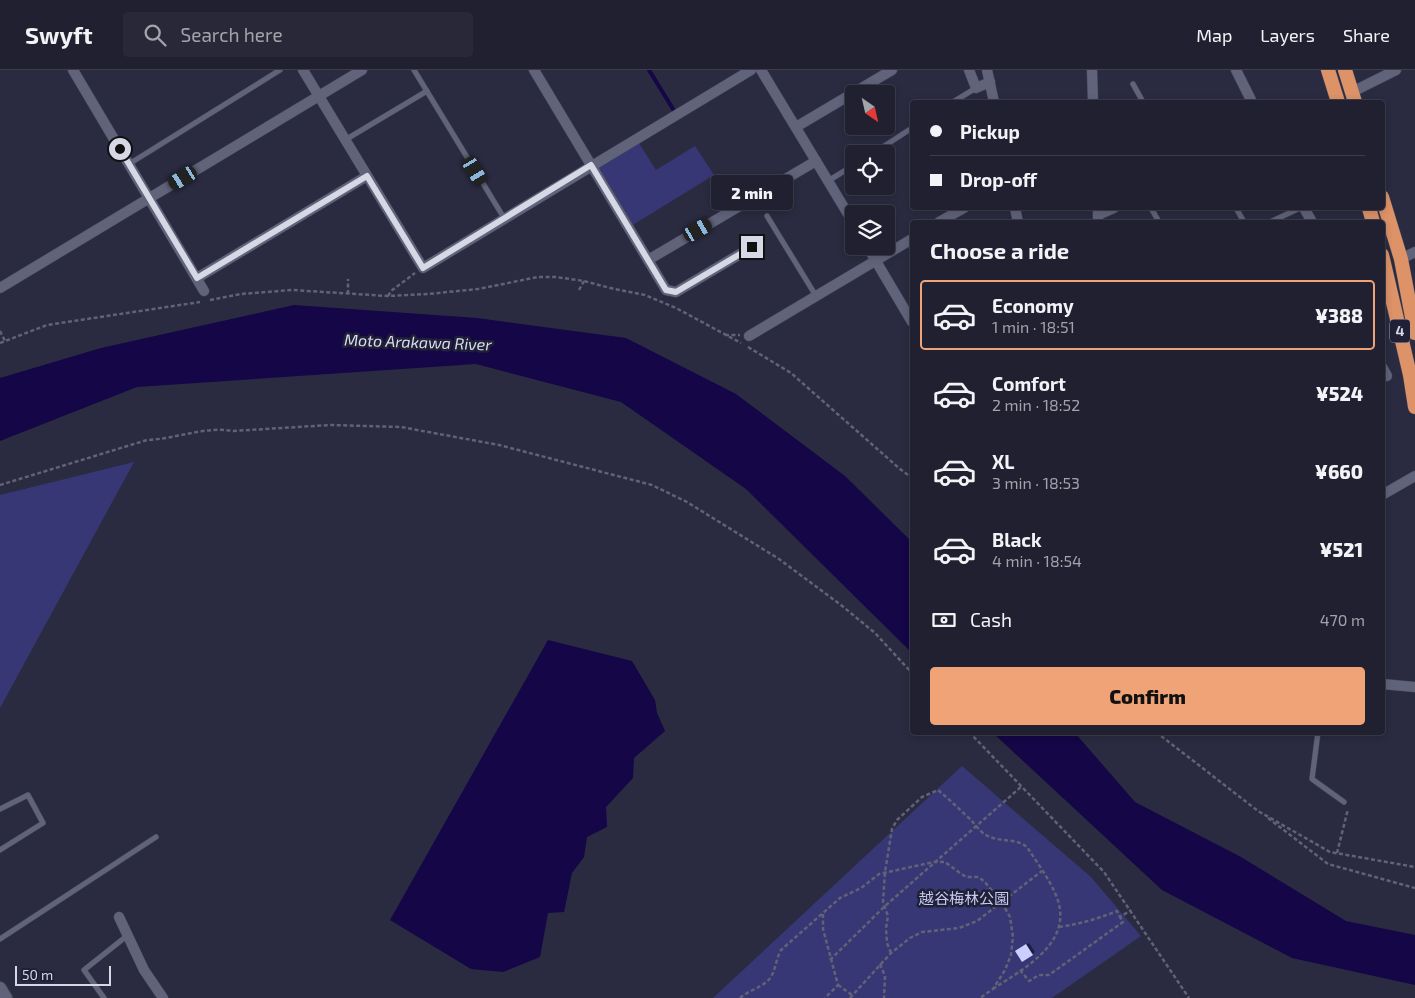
<!DOCTYPE html>
<html lang="en">
<head>
<meta charset="utf-8">
<style>
  :root { --surface:#202030; --page:#282838; --text:#f1f3f6; --muted:#a2a3ab; --line:#3d3e4c; --accent:#efa377 }
  body { margin:0; font-family:"Exo 2","Noto Sans JP",sans-serif; background:var(--page); color:var(--text); height:100vh; display:flex; flex-direction:column; font-size:19px; white-space:nowrap }
  * { box-sizing:border-box; margin:0 }
  p { font-size:16px; color:var(--muted) }
  .icon { flex:none; width:28px; height:28px; fill:none; stroke:currentColor; stroke-width:2; stroke-linecap:round; stroke-linejoin:round }
  .map { position:relative; flex:1; overflow:hidden }
  .sheet { position:absolute; left:910px; top:150px; width:475px; height:515px; display:flex; flex-direction:column; background:var(--surface); border-radius:5px; box-shadow:0 2px 8px #0003,0 0 0 1px var(--line) }
  .sheet>* { flex:none }
  .banner { position:absolute; left:910px; top:30px; width:475px; height:110px; border-radius:5px; box-shadow:0 2px 8px #0003,0 0 0 1px var(--line); display:grid; align-content:center; height:110px; padding:0 20px; background:var(--surface) }
  .needle { width:32px; rotate:146deg }
  .buttons { position:absolute; left:845px; top:15px; display:grid; gap:10px }
  .buttons a { display:grid; place-items:center; width:50px; height:50px; border-radius:5px; background:var(--surface); box-shadow:0 2px 8px #0003,0 0 0 1px var(--line); font-size:25px }
  .scale { position:absolute; left:15px; bottom:12px; width:96px; box-sizing:border-box; padding-left:5px; border:2px solid #d6d8e6; border-top:0; font-size:14px; line-height:18px; white-space:nowrap; color:#d6d8e6; -webkit-text-stroke:4px #202136; paint-order:stroke }
  .end { position:absolute; width:22px; height:22px; margin:-11px; border:6px solid #d6d8e6; background:#111; box-shadow:0 0 0 2px #111 }
  .from { border-radius:50% }
  .bubble { position:absolute; height:35px; border-radius:5px; background:var(--surface); box-shadow:0 2px 8px #0003,0 0 0 1px var(--line); font-size:16px; font-weight:800; line-height:35px; text-align:center }
  .car { position:absolute; width:15px; height:30px; margin:-15px -8px; border-radius:6px; box-shadow:0 0 4px 1px #0007; background:linear-gradient(#222 24%,#8ab4d8 0 40%,#222 0 76%,#8ab4d8 0 86%,#222 0) }
  .banner b { display:flex; align-items:center; gap:18px; height:48px; font-size:19px }
  .banner b+b { border-top:1px solid var(--line) }
  .banner i { width:12px; height:12px; background:var(--text) }
  ul { padding:0; list-style:none }
  li { display:flex; align-items:center; gap:15px; height:70px; margin:0 10px 8px; padding:0 10px; border:2px solid transparent; border-radius:5px }
  li div { flex:1 }
  li b { display:block; font-size:19px }
  li em { font-style:normal; font-weight:800 }
  li.on { border-color:var(--accent) }
  li>.icon { width:45px; height:45px; stroke-width:1.5 }
  h2 { padding:0 20px; font-size:22px; line-height:60px }
  .pay { display:flex; align-items:center; gap:12px; height:55px; padding:0 20px; font-size:19px }
  .pay p { margin-inline-start:auto }
  .primary-button { display:flex; gap:10px; margin-top:auto; padding:10px 20px }
  .primary-button a { flex:1; height:58px; border-radius:5px; background:var(--accent); color:#111; font-size:20px; font-weight:800; line-height:58px; text-align:center }
  header { display:flex; align-items:center; gap:30px; box-sizing:border-box; height:70px; padding:0 25px; background:var(--surface); border-bottom:1px solid var(--line) }
  header strong { font-size:24px }
  nav { display:flex; gap:28px; margin-inline-start:auto; font-size:18px }
  .search { width:350px; height:45px; background:var(--page); display:flex; align-items:center; gap:12px; box-sizing:border-box; padding:0 18px; border-radius:5px; color:var(--muted); font-size:19px }
  .map>svg:first-child { display:block }
  .green { fill:#383775 }
  .water { fill:#140647 }
  .shadow { fill:#0007 }
  .lines { fill:none; stroke-linecap:round; stroke-linejoin:round }
  .stream { stroke:#140647; stroke-width:4 }
  .building { fill:#cbcfff }
  .service-casing { stroke:#464658; stroke-width:6 }
  .minor-casing { stroke:#464658; stroke-width:11 }
  .secondary-casing { stroke:#464658; stroke-width:14 }
  .trunk-casing { stroke:#464658; stroke-width:15 }
  .path { stroke:#616275; stroke-width:2.5; stroke-dasharray:4 2.5; stroke-linecap:butt }
  .service { stroke:#61637b; stroke-width:5 }
  .minor { stroke:#61637b; stroke-width:10 }
  .secondary { stroke:#61637b; stroke-width:12 }
  .trunk { stroke:#dd9268; stroke-width:14 }
  .route { stroke:#d6d8e6; stroke-width:6 }
  .labels { text-anchor:middle; stroke-width:5; stroke-linejoin:round; paint-order:stroke }
  .shield { fill:#202136; stroke:#9fa1b1; stroke-width:1 }
  .shield-label { font-size:14px; font-weight:bold; fill:#d6d8e6 }
  .park-label { font-size:15px; fill:#c6caf2; stroke:#202136 }
  .water-label { font-size:16px; font-style:italic; fill:#dcdef3; stroke:#202136 }
</style>
</head>
<body>
<header>
<strong>Swyft</strong>
<div class="search"><svg class="icon" aria-label="search" viewBox="0 0 24 24"><circle cx="10" cy="10" r="6"/><path d="M15 15l6 6"/></svg>Search here</div>
<nav><a>Map</a><a>Layers</a><a>Share</a></nav>
</header>
<div class="map">
<svg width="1415" height="928" viewBox="0 0 1415 928">
  <rect width="100%" height="100%" fill="#2a2b40"/>
  <g class="green">
    <path d="M 637,70 L 656,100 L 695,76 L 714,105 L 631,156 L 595,97 Z"/>
    <path d="M 134,392 L 0,638 L 0,425 Z"/>
    <path d="M 962,696 L 1091,807 L 1141,866 L 1052,928 L 713,928 Z"/>
  </g>
  <g class="water">
    <path d="M 294,235 L 477,248 L 626,268 L 736,324 L 845,406 L 912,472 L 912,583 L 746,419 L 621,332 L 476,294 L 137,317 L 0,371 L 0,308 L 101,278 Z"/>
    <path d="M 548,570 L 632,591 L 655,630 L 657,643 L 665,661 L 634,688 L 633,708 L 606,737 L 607,757 L 587,767 L 584,787 L 572,803 L 564,842 L 548,843 L 540,887 L 503,902 L 471,899 L 390,850 Z"/>
    <path d="M 993,663 L 1075,663 L 1135,732 L 1241,787 L 1346,851 L 1415,865 L 1415,915 L 1292,888 L 1162,820 Z"/>
  </g>
  <path class="shadow" d="M 1029,873 L 1035,882 L 1022,891 L 1018,879 Z"/>
  <g class="lines">
    <path class="stream" d="M 649,0 L 673,39"/>
  </g>
  <path class="building" d="M 1026,874 L 1033,885 L 1022,892 L 1015,881 Z"/>
  <g class="lines">
    <g class="service-casing">
      <g id="service">
        <path d="M 414,0 L 504,148"/>
        <path d="M 1133,14 L 1143,32"/>
        <path d="M 953,32 L 976,18"/>
        <path d="M 345,70 L 427,21"/>
        <path d="M 872,84 L 912,58"/>
        <path d="M 129,94 L 280,0"/>
        <path d="M 828,111 L 854,95"/>
        <path d="M 1151,138 L 1159,152"/>
        <path d="M 1236,138 L 1244,152"/>
        <path d="M 767,146 L 816,226"/>
        <path d="M 1270,152 L 1300,138"/>
        <path d="M 1318,662 L 1312,709 L 1344,732"/>
        <path d="M 0,739 L 28,725 L 43,753 L 0,780"/>
        <path d="M 0,869 L 156,767"/>
        <path d="M 104,928 L 84,900 L 128,865"/>
      </g>
    </g>
    <g class="minor-casing">
      <g id="minor">
        <path d="M 73,0 L 204,221"/>
        <path d="M 303,0 L 423,198 L 751,0"/>
        <path d="M 534,0 L 666,220 L 676,222 L 752,177"/>
        <path d="M 761,0 L 854,154"/>
        <path d="M 969,0 L 976,18 L 990,12"/>
        <path d="M 987,0 L 994,32"/>
        <path d="M 1092,0 L 1093,32"/>
        <path d="M 1236,0 L 1252,32"/>
        <path d="M 1352,22 L 1396,0"/>
        <path d="M 796,57 L 892,0"/>
        <path d="M 1015,138 L 1018,152"/>
        <path d="M 1098,138 L 1098,152"/>
        <path d="M 1304,138 L 1312,152"/>
        <path d="M 1098,145 L 1114,138"/>
        <path d="M 939,152 L 964,138"/>
        <path d="M 867,176 L 912,252"/>
        <path d="M 1401,189 L 1415,182"/>
        <path d="M 648,190 L 816,91"/>
        <path d="M 197,208 L 367,106"/>
        <path d="M 0,218 L 362,0"/>
        <path d="M 749,266 L 912,169"/>
        <path d="M 1382,297 L 1387,306"/>
        <path d="M 1382,425 L 1415,406"/>
        <path d="M 1382,614 L 1415,617"/>
        <path d="M 119,847 L 144,900 L 163,928"/>
      </g>
    </g>
    <g class="secondary-casing">
      <path id="secondary" d="M 0,918 L 6,928"/>
    </g>
    <g class="trunk-casing">
      <g id="trunk">
        <path d="M 1328,0 L 1338,32"/>
        <path d="M 1345,0 L 1355,32"/>
        <path d="M 1382,127 L 1401,189 L 1415,263"/>
        <path d="M 1369,138 L 1373,152"/>
        <path d="M 1382,185 L 1410,305 L 1415,337"/>
      </g>
    </g>
    <g class="path">
      <path d="M 579,220 L 584,211"/>
      <path d="M 348,224 L 348,209"/>
      <path d="M 388,226 L 391,221 L 415,203"/>
      <path d="M 210,230 L 241,224 L 292,220 L 388,226 L 428,224 L 478,219 L 538,207 L 556,207 L 584,211 L 614,219 L 645,225 L 676,238 L 741,273"/>
      <path d="M 0,261 L 5,271"/>
      <path d="M 725,265 L 740,265"/>
      <path d="M 0,273 L 47,255 L 200,232"/>
      <path d="M 748,277 L 791,303 L 900,399 L 912,408"/>
      <path d="M 0,415 L 147,370 C 176,369 204,356 233,361 L 330,355 L 401,357 L 499,375 L 652,415 L 687,432 L 779,489 L 841,535 L 875,563 L 912,603"/>
      <path d="M 1382,459 L 1385,436"/>
      <path d="M 969,662 L 1104,802 L 1189,928"/>
      <path d="M 1156,662 L 1258,741 L 1330,782 L 1415,797"/>
      <path d="M 1268,748 L 1328,794 L 1415,818"/>
      <path d="M 1337,783 L 1348,739"/>
      <path d="M 823,844 L 823,859 L 838,915 L 825,928"/>
      <path d="M 1059,857 C 1080,854 1097,849 1117,841 L 1120,847 L 1131,840"/>
      <path d="M 891,883 L 887,873 L 886,858 L 888,846 L 883,832 L 885,802 L 892,759 L 897,750 L 922,727 L 938,720 C 949,729 959,739 970,749 C 975,754 980,762 986,765 C 999,773 1014,767 1027,777 C 1036,791 1048,807 1055,823 C 1077,871 1026,897 993,919"/>
      <path d="M 830,890 L 885,836 L 1022,716"/>
      <path d="M 880,894 L 885,906 L 884,928"/>
      <path d="M 1020,900 L 1029,911 L 1039,905 L 1049,905 L 1123,852 L 1120,847"/>
      <path d="M 838,915 L 852,925"/>
      <path d="M 740,928 C 749,920 764,917 771,907 C 776,898 776,889 781,880 L 840,828 L 861,818 L 879,804 L 934,792 L 945,792 L 960,803 L 966,807 L 978,807 L 984,811 L 1002,833 L 1010,847 L 1013,867 L 1011,885 L 1005,900 L 993,919 L 980,928"/>
      <path d="M 850,928 L 891,883 L 910,868 L 922,862 L 959,858 L 977,851 L 1042,801"/>
    </g>
    <use href="#service" class="service"/>
    <use href="#minor" class="minor"/>
    <use href="#secondary" class="secondary"/>
    <use href="#trunk" class="trunk"/>
  </g>
  <g class="lines">
    <path class="route" d="M 120,79 L 197,208 L 367,106 L 423,198 L 591,95 L 666,220 L 676,222 L 752,177"/>
  </g>
  <g class="labels">
    <rect class="shield" x="1390" y="249.5" width="20" height="23" rx="4"/>
    <g class="shield-label">
      <text x="1400" y="266">4</text>
    </g>
    <g class="park-label">
      <text x="964" y="834">越谷梅林公園</text>
    </g>
    <g class="water-label">
      <text transform="translate(418 272) rotate(2)" y="6">Moto Arakawa River</text>
    </g>
  </g>
</svg>
<div class="buttons">
<a><svg class="needle" viewBox="-14 -14 28 28"><path d="M0-13l5 13h-10z" fill="#e53935"/><path d="M0 13l5-13h-10z" fill="#a2a3ab"/></svg></a>
<a><svg class="icon" aria-label="locate" viewBox="0 0 24 24"><circle cx="12" cy="12" r="6"/><path d="M12 2v4M12 18v4M2 12h4M18 12h4"/></svg></a>
<a><svg class="icon" aria-label="layers" viewBox="0 0 24 24"><path d="M12 4l9 5-9 5-9-5zM3 14l9 5 9-5"/></svg></a>
</div>
<div class="scale">50 m</div>
<i class="end from" style="left:120px;top:79px"></i>
<i class="end" style="left:752px;top:177px"></i>
<div class="bubble" style="left:711px;top:105px;width:82px">2 min</div>
<i class="car" style="left:475px;top:101px;rotate:149deg"></i>
<i class="car" style="left:183px;top:108px;rotate:239deg"></i>
<i class="car" style="left:698px;top:160px;rotate:60deg"></i>
<div class="banner">
<b><i class="from"></i>Pickup</b>
<b><i></i>Drop-off</b>
</div>
<section class="sheet">
<h2>Choose a ride</h2>
<ul>
<li class="on"><svg class="icon" aria-label="car" viewBox="0 0 24 24"><path d="M5 17H2v-5l4-1 3-4h7l3 4 3 1v5h-3M9 17h6M6 11h13"/><circle cx="7" cy="17" r="2"/><circle cx="17" cy="17" r="2"/></svg><div><b>Economy</b><p>1 min · 18:51</p></div><em>¥388</em></li>
<li><svg class="icon" aria-label="car" viewBox="0 0 24 24"><path d="M5 17H2v-5l4-1 3-4h7l3 4 3 1v5h-3M9 17h6M6 11h13"/><circle cx="7" cy="17" r="2"/><circle cx="17" cy="17" r="2"/></svg><div><b>Comfort</b><p>2 min · 18:52</p></div><em>¥524</em></li>
<li><svg class="icon" aria-label="car" viewBox="0 0 24 24"><path d="M5 17H2v-5l4-1 3-4h7l3 4 3 1v5h-3M9 17h6M6 11h13"/><circle cx="7" cy="17" r="2"/><circle cx="17" cy="17" r="2"/></svg><div><b>XL</b><p>3 min · 18:53</p></div><em>¥660</em></li>
<li><svg class="icon" aria-label="car" viewBox="0 0 24 24"><path d="M5 17H2v-5l4-1 3-4h7l3 4 3 1v5h-3M9 17h6M6 11h13"/><circle cx="7" cy="17" r="2"/><circle cx="17" cy="17" r="2"/></svg><div><b>Black</b><p>4 min · 18:54</p></div><em>¥521</em></li>
</ul>
<div class="pay"><svg class="icon" aria-label="cash" viewBox="0 0 24 24"><path d="M3 7h18v10H3z"/><circle cx="12" cy="12" r="2"/></svg>Cash<p>470 m</p></div>
<div class="primary-button"><a>Confirm</a></div>
</section>
</div>
</body>
</html>
